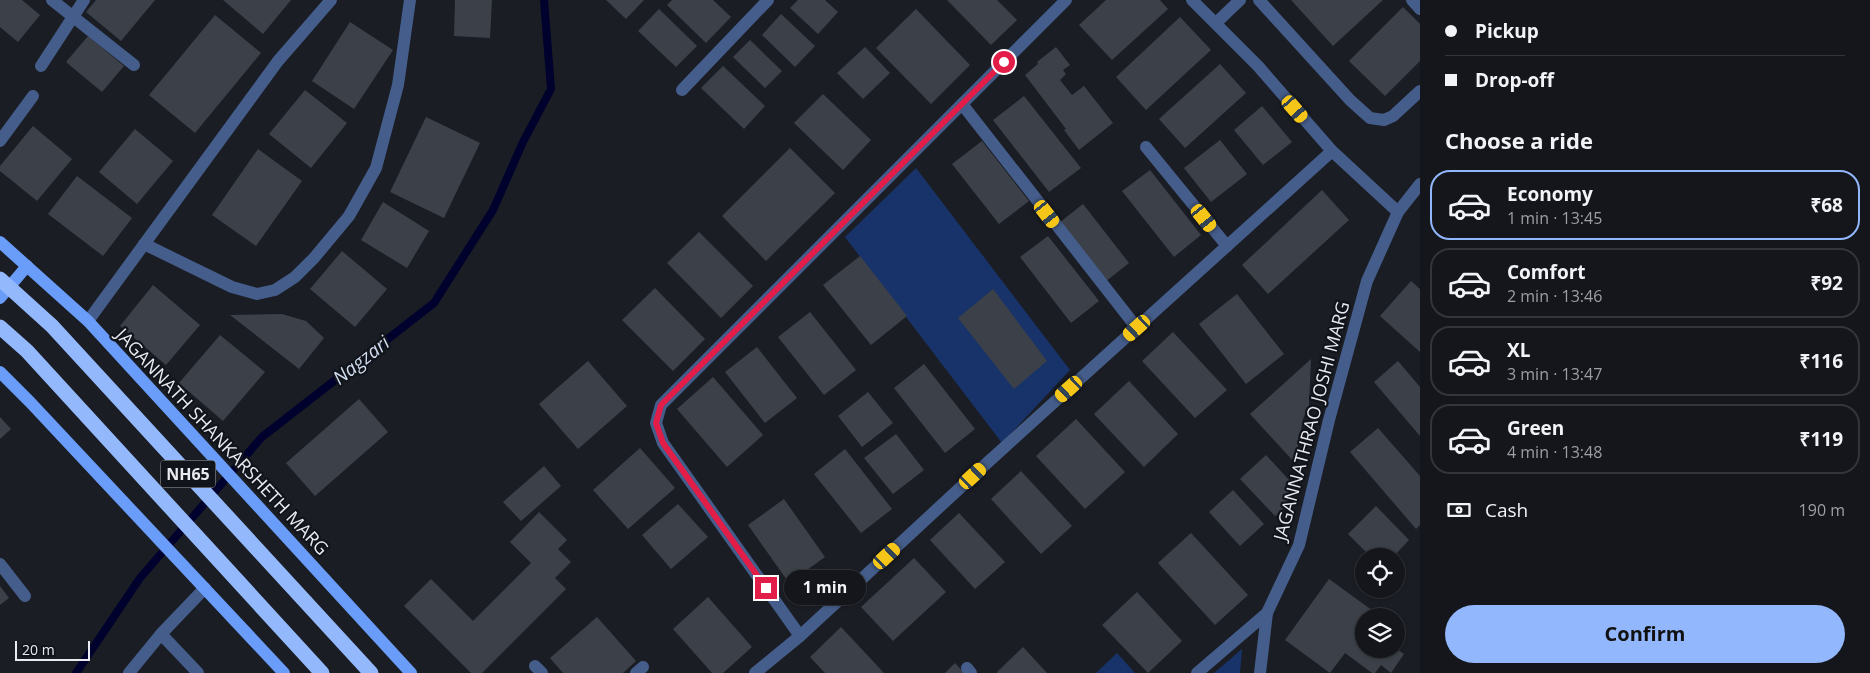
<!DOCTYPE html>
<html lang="en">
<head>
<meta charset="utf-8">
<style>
  :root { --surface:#14161b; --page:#1d1f24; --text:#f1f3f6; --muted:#9d9fa3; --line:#33353a; --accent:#92b7fd }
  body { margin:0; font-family:"Open Sans",sans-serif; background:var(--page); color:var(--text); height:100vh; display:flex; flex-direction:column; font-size:19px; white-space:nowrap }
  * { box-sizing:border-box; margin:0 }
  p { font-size:16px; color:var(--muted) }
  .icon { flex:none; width:28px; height:28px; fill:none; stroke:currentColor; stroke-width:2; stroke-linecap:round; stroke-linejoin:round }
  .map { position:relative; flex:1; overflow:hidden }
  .sheet { display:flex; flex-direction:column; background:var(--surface); width:450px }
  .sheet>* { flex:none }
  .banner { display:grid; align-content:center; height:110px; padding:0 25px; background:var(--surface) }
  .tools { position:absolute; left:1355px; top:548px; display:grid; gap:10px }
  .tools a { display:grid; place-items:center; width:50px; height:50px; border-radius:50%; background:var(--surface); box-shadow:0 1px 4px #0004,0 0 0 1px var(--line); font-size:25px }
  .scale { position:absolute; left:15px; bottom:12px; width:75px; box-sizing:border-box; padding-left:5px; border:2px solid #e9ebf0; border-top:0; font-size:14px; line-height:18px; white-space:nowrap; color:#e9ebf0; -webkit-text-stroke:4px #11141b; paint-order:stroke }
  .end { position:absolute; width:22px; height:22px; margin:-11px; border:6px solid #e11d48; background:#fff; box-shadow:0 0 0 2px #fff }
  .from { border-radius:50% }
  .bubble { position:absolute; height:35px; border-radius:18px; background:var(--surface); box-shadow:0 1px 4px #0004,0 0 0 1px var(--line); font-size:16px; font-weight:700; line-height:35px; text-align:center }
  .car { position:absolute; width:15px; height:30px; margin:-15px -8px; border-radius:6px; box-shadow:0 0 4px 1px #0007; background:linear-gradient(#f5c518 24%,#345 0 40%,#f5c518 0 76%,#345 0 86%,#f5c518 0) }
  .banner b { display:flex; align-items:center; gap:18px; height:48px; font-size:19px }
  .banner b+b { border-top:1px solid var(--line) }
  .banner i { width:12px; height:12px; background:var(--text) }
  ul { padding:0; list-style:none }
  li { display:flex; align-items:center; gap:15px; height:70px; margin:0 10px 8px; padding:0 15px; border:2px solid var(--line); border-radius:20px }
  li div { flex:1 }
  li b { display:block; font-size:19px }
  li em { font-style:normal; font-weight:700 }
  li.active { border-color:var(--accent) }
  li>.icon { width:45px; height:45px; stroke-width:1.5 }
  h2 { padding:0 25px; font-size:22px; line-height:60px }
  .pay { display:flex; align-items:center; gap:12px; height:55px; padding:0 25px; font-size:19px }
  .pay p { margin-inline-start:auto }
  .primary-button { display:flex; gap:10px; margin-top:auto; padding:10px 25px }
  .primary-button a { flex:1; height:58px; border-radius:30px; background:var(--accent); color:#111; font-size:20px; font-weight:700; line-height:58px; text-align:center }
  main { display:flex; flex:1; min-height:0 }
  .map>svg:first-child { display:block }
  .green { fill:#183369 }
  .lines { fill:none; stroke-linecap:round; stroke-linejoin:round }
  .stream { stroke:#00012d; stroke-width:8 }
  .building { fill:#3c4048 }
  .minor { stroke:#455d8a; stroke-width:12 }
  .major { stroke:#6a9cfa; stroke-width:12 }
  .highway { stroke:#93b8fc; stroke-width:15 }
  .highway-bridge { stroke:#93b8fc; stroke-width:15 }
  .route { stroke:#e11d48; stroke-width:6 }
  .labels { text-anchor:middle; stroke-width:4.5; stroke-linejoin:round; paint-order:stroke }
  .shield { fill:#11141b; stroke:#a8aab0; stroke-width:1 }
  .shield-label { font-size:16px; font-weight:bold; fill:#e9ebf0 }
  .street-label { font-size:18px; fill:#e9ebf0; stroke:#11141b }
  .water-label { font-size:19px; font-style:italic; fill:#d3def1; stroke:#11141b }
</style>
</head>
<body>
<main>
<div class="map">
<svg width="1420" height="673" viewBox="0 0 1420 673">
  <rect width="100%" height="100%" fill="#1a1d24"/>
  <g class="green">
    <path d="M 916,168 L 1070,370 L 1002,443 L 845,237 Z"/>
    <path d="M 1242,649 L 1240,673 L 1214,673 Z"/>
    <path d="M 1117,653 L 1135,673 L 1096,673 Z"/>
  </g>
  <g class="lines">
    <path class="stream" d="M 76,673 L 140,578 L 262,437 L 434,303 L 493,210 L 523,142 L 551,89 L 544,0"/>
  </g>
  <g class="building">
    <path d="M 0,0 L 22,0 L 40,15 L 18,42 L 0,27 Z"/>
    <path d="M 96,0 L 155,0 L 121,41 L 86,12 Z"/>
    <path d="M 223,0 L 291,0 L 263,34 Z"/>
    <path d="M 455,0 L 492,0 L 490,38 L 454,36 Z"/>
    <path d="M 606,0 L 644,0 L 626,19 Z"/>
    <path d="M 672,0 L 713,0 L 731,17 L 706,43 L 667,5 Z"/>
    <path d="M 798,0 L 825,0 L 838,12 L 818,34 L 790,8 Z"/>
    <path d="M 947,0 L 997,0 L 1017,20 L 991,45 Z"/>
    <path d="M 1106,0 L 1160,0 L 1168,9 L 1112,60 L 1079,25 Z"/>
    <path d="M 1291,0 L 1383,0 L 1333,46 Z"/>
    <path d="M 1403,7 L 1420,24 L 1420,61 L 1385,96 L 1349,61 Z"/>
    <path d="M 659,9 L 697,46 L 676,67 L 638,31 Z"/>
    <path d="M 916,9 L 970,65 L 931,104 L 876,48 Z"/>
    <path d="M 781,14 L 815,46 L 795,67 L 762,35 Z"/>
    <path d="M 215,15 L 261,53 L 195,133 L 149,95 Z"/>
    <path d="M 1180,17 L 1211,50 L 1146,110 L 1116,77 Z"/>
    <path d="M 350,22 L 393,50 L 354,109 L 312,81 Z"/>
    <path d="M 88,36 L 124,66 L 102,92 L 66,62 Z"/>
    <path d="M 750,40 L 782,71 L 765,88 L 733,57 Z"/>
    <path d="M 865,47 L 890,73 L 863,99 L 837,73 Z"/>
    <path d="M 1056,47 L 1070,65 L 1063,70 L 1066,74 L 1060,80 L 1072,95 L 1084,86 L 1113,123 L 1079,150 L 1064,130 L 1066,129 L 1025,75 L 1038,64 L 1037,62 Z"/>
    <path d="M 1220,64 L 1246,93 L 1185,148 L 1159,119 Z"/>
    <path d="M 723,66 L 765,106 L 744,129 L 701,88 Z"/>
    <path d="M 305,90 L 347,123 L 311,168 L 269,134 Z"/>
    <path d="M 823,94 L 871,140 L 843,170 L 794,123 Z"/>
    <path d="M 1024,96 L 1081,168 L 1049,192 L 993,120 Z"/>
    <path d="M 1262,106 L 1292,142 L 1263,165 L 1234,130 Z"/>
    <path d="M 426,117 L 480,143 L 444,218 L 390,192 Z"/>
    <path d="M 33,126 L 72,159 L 37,201 L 0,171 L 0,166 Z"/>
    <path d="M 135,129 L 173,161 L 137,204 L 99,172 Z"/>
    <path d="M 1220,140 L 1247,174 L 1211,202 L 1184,168 Z"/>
    <path d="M 982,141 L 1029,201 L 999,224 L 952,164 Z"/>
    <path d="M 790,148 L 835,193 L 766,261 L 722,216 Z"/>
    <path d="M 258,149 L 302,181 L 256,246 L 212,215 Z"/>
    <path d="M 1150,170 L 1201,235 L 1174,257 L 1122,191 Z"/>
    <path d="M 77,176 L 132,218 L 103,256 L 48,214 Z"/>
    <path d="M 1322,190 L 1349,220 L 1268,294 L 1242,265 Z"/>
    <path d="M 383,202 L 429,231 L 407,268 L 361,240 Z"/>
    <path d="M 1083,204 L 1129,263 L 1105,282 L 1059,223 Z"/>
    <path d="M 699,232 L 753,286 L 721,318 L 667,263 Z"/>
    <path d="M 1048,236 L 1099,301 L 1071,323 L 1020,257 Z"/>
    <path d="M 342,251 L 387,289 L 355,327 L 310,289 Z"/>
    <path d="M 860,256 L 907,316 L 871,345 L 823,285 Z"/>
    <path d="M 1411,281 L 1420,289 L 1420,352 L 1380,316 Z"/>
    <path d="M 153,285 L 200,325 L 166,365 L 120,326 Z"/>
    <path d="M 655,288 L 705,339 L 673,371 L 622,320 Z"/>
    <path d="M 993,289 L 1047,361 L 1014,389 L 958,318 Z"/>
    <path d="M 1237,294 L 1284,354 L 1246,384 L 1199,324 Z"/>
    <path d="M 810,312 L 856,370 L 824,395 L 778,337 Z"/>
    <path d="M 282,314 L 306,321 L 324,338 L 299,369 L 230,315 Z"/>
    <path d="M 1173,332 L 1227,390 L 1195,418 L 1142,361 Z"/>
    <path d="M 220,335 L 265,372 L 223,421 L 179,383 Z"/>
    <path d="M 757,347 L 797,398 L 765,423 L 725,372 Z"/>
    <path d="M 1311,359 L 1309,405 L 1303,419 L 1295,463 L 1250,414 Z"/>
    <path d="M 588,361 L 627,406 L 578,449 L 539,404 Z"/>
    <path d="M 1398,361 L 1420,387 L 1420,436 L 1374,382 Z"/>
    <path d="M 924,364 L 975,429 L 945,453 L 894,388 Z"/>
    <path d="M 713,377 L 763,435 L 727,467 L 677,409 Z"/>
    <path d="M 1129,381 L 1178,434 L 1144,467 L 1094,414 Z"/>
    <path d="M 868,392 L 893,423 L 862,447 L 838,416 Z"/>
    <path d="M 359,399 L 388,432 L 315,496 L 286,463 Z"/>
    <path d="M 0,417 L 11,429 L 0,439 Z"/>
    <path d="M 1076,419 L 1125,472 L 1085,509 L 1036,456 Z"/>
    <path d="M 1378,428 L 1420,476 L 1420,525 L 1416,529 L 1350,452 Z"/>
    <path d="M 896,434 L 924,470 L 893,494 L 864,458 Z"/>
    <path d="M 640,448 L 675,488 L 628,529 L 593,490 Z"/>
    <path d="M 845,449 L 892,509 L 861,533 L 814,474 Z"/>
    <path d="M 1266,455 L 1300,492 L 1275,516 L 1240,479 Z"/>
    <path d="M 544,466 L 561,486 L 521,521 L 503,502 Z"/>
    <path d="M 1021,471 L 1072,526 L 1041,554 L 991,499 Z"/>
    <path d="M 1233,490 L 1264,524 L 1240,546 L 1209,512 Z"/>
    <path d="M 784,499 L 825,557 L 789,583 L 748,525 Z"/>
    <path d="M 678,504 L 708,537 L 671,569 L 642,535 Z"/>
    <path d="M 1376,506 L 1409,540 L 1394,556 L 1370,556 L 1348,534 Z"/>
    <path d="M 539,512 L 567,540 L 558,549 L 571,562 L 555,578 L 566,589 L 482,673 L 471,673 L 404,606 L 431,579 L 473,621 L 531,563 L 510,542 Z"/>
    <path d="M 959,513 L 1005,562 L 975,589 L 930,540 Z"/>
    <path d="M 1191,533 L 1248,595 L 1215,625 L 1158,563 Z"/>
    <path d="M 914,558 L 946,592 L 893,641 L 861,607 Z"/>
    <path d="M 1329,579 L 1380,616 L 1364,616 L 1364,649 L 1397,649 L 1404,654 L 1391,673 L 1381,665 L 1375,673 L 1372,673 L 1345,653 L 1330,673 L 1285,640 Z"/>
    <path d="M 0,586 L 9,598 L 0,605 Z"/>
    <path d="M 1137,592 L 1182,641 L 1148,673 L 1102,625 Z"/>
    <path d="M 708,597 L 752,647 L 723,673 L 712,673 L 673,629 Z"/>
    <path d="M 597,617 L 636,661 L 623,673 L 563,673 L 550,658 Z"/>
    <path d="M 841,627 L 884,673 L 825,673 L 810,657 Z"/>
    <path d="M 1023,647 L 1047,673 L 997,673 L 997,672 Z"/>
    <path d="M 955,663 L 964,673 L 945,673 Z"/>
  </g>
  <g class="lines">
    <g class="minor">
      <path d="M 52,0 L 134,65"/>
      <path d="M 1192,0 L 1258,66 L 1332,151 L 1398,212"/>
      <path d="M 1259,0 L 1350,100 L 1370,118 L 1384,120 L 1393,116 L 1420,91"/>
      <path d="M 1412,0 L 1420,9"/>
      <path d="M 1216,23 L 1240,0"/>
      <path d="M 41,66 L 84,0"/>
      <path d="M 682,90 L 768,0"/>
      <path d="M 962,104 L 1137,328"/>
      <path d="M 0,141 L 33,96"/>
      <path d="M 1146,147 L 1227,246"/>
      <path d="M 144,244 L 232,287 L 257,294 L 275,290 L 295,277 L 314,258 L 349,216 L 376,168 L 398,85 L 410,0"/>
      <path d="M 88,321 L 278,61 L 331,0"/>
      <path d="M 0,564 L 25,596"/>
      <path d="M 161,634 L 198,673"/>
      <path d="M 800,636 L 663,443 L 656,423 L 661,405 L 1066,0"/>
      <path d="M 535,666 L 542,673"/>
      <path d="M 967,668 L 971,673"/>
      <path d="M 129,673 L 161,634 L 205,588"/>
      <path d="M 636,673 L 643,667"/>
      <path d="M 755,673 L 800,636 L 987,463 L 1332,151"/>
      <path d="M 1197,673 L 1267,613 L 1299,545 L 1329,420 L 1367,281 L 1398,212 L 1420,184"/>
      <path d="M 1260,673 L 1267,613"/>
    </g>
    <g class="major">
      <path d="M 0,242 L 88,321 L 411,673"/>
      <path d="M 0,298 L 27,266"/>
      <path d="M 0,372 L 30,402 L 284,673"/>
    </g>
    <path class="highway" d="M 0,327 L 27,351 L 322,673"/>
    <path class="highway-bridge" d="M 0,279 L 52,326 L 371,673"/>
  </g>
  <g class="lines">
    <path class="route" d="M 766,588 L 663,443 L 656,423 L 661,405 L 1004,62"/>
  </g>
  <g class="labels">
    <rect class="shield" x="160.5" y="460.5" width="55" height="27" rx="4"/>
    <g class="shield-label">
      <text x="188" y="480">NH65</text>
    </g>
    <g class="street-label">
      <text transform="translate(1312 421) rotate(-75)" y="6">JAGANNATHRAO JOSHI MARG</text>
      <text transform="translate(222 442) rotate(47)" y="6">JAGANNATH SHANKARSHETH MARG</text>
    </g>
    <g class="water-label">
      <text transform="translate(361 360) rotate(-38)" y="7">Nagzari</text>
    </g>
  </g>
</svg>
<div class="tools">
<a><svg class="icon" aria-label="locate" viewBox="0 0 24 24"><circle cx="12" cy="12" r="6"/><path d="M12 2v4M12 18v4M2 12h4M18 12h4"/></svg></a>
<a><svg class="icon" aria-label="layers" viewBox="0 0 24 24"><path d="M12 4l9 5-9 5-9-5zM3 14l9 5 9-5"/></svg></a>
</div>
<div class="scale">20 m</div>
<i class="end from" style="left:1004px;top:62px"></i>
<i class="end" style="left:766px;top:588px"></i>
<div class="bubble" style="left:784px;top:570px;width:82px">1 min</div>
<i class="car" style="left:1295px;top:109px;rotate:139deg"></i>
<i class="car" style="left:1047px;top:214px;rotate:142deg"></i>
<i class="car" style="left:1204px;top:218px;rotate:141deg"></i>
<i class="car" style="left:1137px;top:328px;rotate:228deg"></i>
<i class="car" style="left:1069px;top:389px;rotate:228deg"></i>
<i class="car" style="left:973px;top:476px;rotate:47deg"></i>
<i class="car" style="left:887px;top:556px;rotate:47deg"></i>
</div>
<section class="sheet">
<div class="banner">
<b><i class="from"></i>Pickup</b>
<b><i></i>Drop-off</b>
</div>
<h2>Choose a ride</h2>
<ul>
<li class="active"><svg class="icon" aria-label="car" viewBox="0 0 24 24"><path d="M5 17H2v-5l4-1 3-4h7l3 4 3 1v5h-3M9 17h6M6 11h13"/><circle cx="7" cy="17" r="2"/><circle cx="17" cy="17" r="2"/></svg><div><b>Economy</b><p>1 min · 13:45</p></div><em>₹68</em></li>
<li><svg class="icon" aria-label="car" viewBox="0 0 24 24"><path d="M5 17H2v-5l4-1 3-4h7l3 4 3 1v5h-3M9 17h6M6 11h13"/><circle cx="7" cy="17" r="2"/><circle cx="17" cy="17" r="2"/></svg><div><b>Comfort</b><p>2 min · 13:46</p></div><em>₹92</em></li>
<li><svg class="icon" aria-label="car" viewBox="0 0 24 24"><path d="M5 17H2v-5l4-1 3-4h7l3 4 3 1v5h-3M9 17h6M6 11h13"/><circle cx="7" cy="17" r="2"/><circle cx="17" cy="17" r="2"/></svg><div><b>XL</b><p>3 min · 13:47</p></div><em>₹116</em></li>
<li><svg class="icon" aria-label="car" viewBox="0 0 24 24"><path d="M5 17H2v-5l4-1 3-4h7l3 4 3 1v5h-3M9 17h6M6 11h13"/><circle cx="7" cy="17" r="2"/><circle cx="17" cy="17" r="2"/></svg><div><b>Green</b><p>4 min · 13:48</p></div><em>₹119</em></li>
</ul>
<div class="pay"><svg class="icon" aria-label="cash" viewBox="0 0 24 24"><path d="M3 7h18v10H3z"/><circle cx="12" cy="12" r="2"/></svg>Cash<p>190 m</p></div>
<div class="primary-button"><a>Confirm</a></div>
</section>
</main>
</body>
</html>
